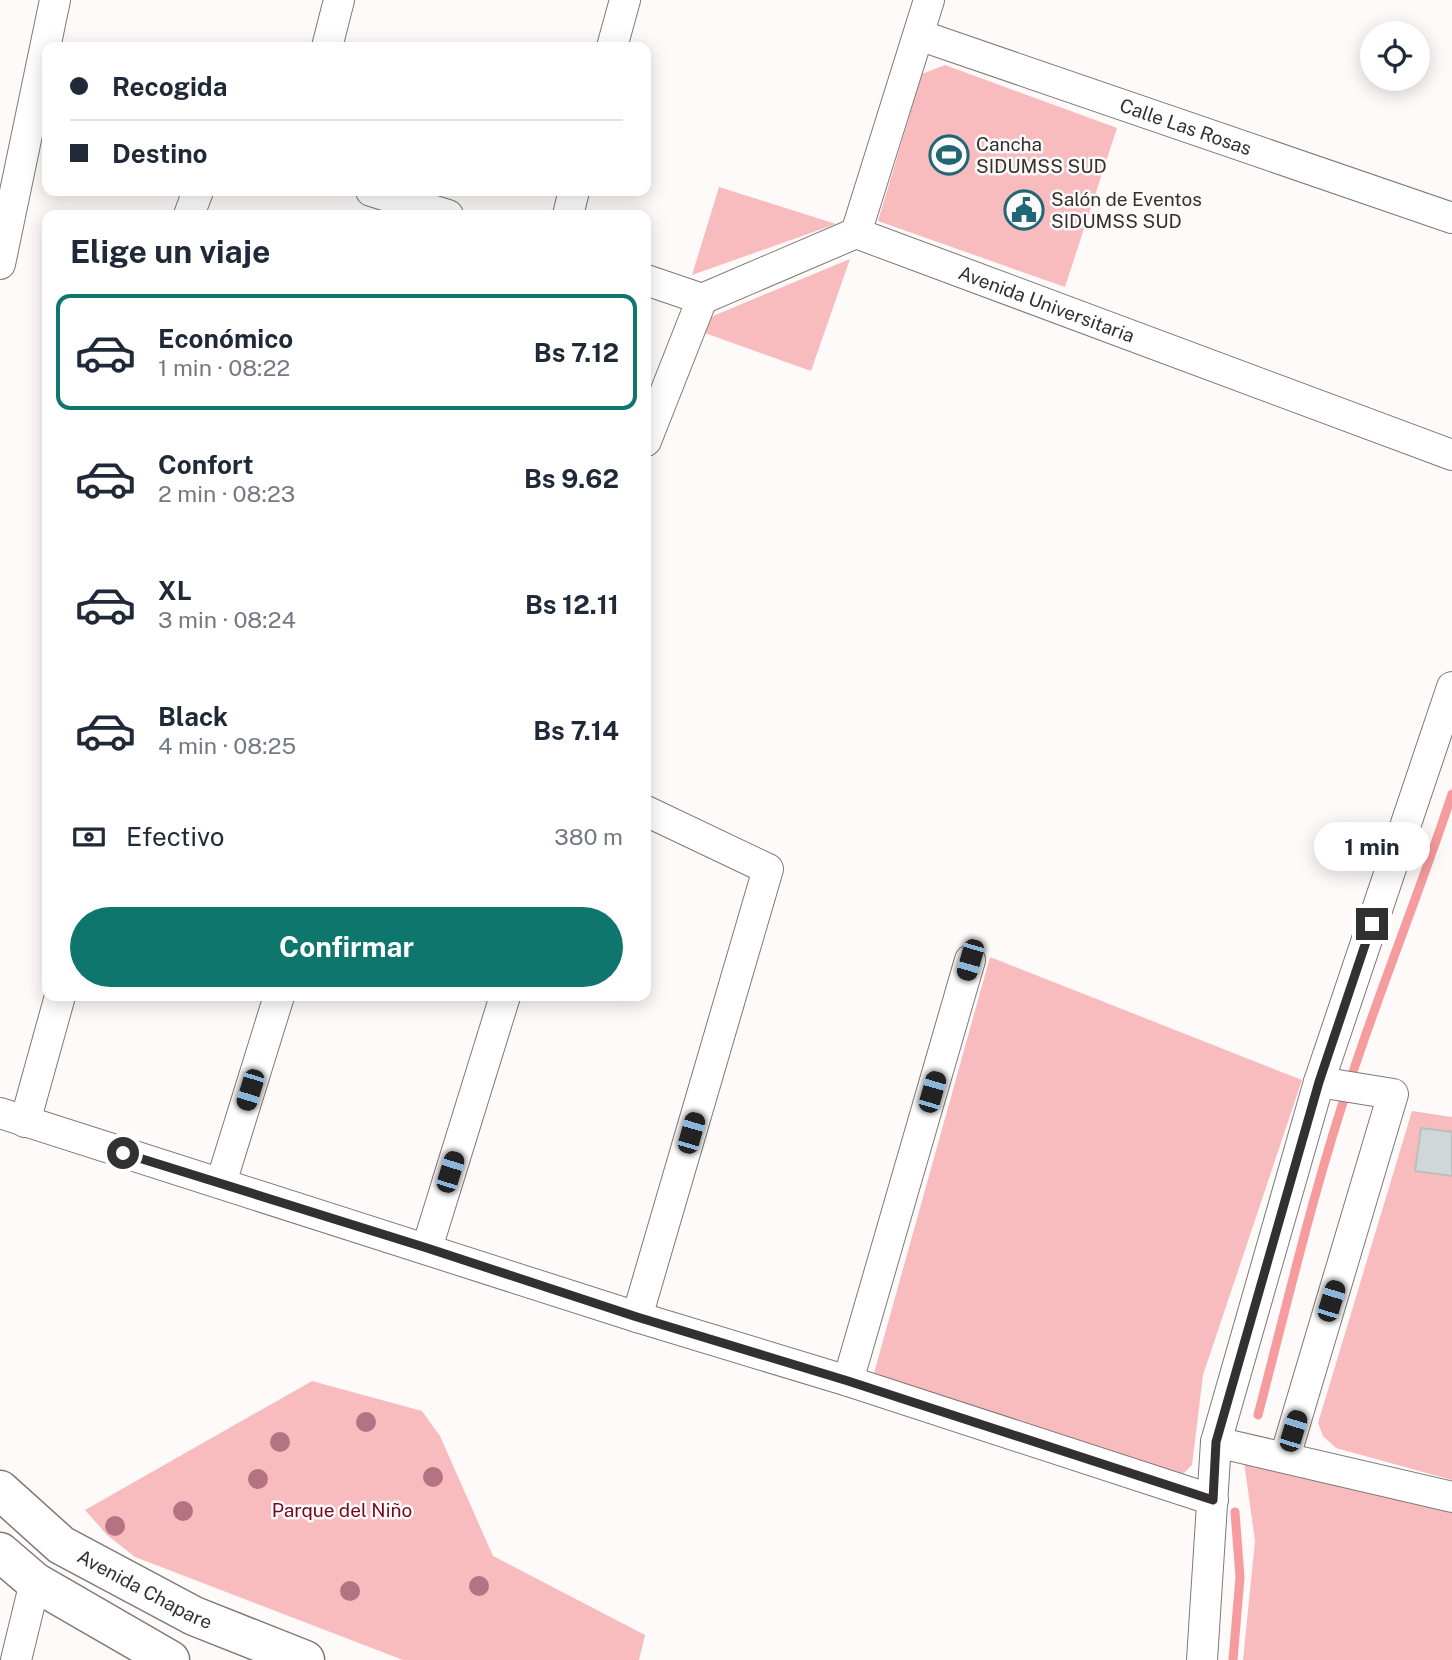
<!DOCTYPE html>
<html lang="es">
<head>
<meta charset="utf-8">
<style>
  :root { --surface:#fff; --page:#f6f6f7; --text:#1f2937; --muted:#747a83; --line:#e0e1e3; --accent:#0f766e }
  body { margin:0; font-family:"Public Sans",sans-serif; background:var(--page); color:var(--text); height:100vh; display:flex; flex-direction:column; font-size:26px; white-space:nowrap }
  * { box-sizing:border-box; margin:0 }
  p { font-size:23px; color:var(--muted) }
  .icon { flex:none; width:38px; height:38px; fill:none; stroke:currentColor; stroke-width:2; stroke-linecap:round; stroke-linejoin:round }
  .map { position:relative; flex:1; overflow:hidden }
  .sheet { position:absolute; left:42px; top:210px; width:609px; height:791px; display:flex; flex-direction:column; background:var(--surface); border-radius:14px; box-shadow:0 4px 18px #0003 }
  .sheet>* { flex:none }
  .guide { position:absolute; left:42px; top:42px; width:609px; height:154px; border-radius:14px; box-shadow:0 4px 18px #0003; display:grid; align-content:center; height:154px; padding:0 28px; background:var(--surface) }
  .fabs { position:absolute; left:1360px; top:21px; display:grid; gap:14px }
  .fabs a { display:grid; place-items:center; width:70px; height:70px; border-radius:50%; background:var(--surface); box-shadow:0 4px 18px #0003; font-size:35px }
  .end { position:absolute; width:32px; height:32px; margin:-16px; border:9px solid #323030; background:#fff; box-shadow:0 0 0 4px #fff }
  .from { border-radius:50% }
  .bubble { position:absolute; height:49px; border-radius:24px; background:var(--surface); box-shadow:0 4px 18px #0003; font-size:23px; font-weight:700; line-height:49px; text-align:center }
  .car { position:absolute; width:21px; height:42px; margin:-21px -10px; border-radius:9px; box-shadow:0 0 5px 2px #0007; background:linear-gradient(#222 24%,#8ab4d8 0 40%,#222 0 76%,#8ab4d8 0 86%,#222 0) }
  .guide b { display:flex; align-items:center; gap:24px; height:66px; font-size:26px }
  .guide b+b { border-top:2px solid var(--line) }
  .guide i { width:18px; height:18px; background:var(--text) }
  ul { padding:0; list-style:none }
  li { display:flex; align-items:center; gap:21px; height:116px; margin:0 14px 10px; padding:0 14px; border:4px solid transparent; border-radius:14px }
  li div { flex:1 }
  li b { display:block; font-size:26px }
  li em { font-style:normal; font-weight:700 }
  li.current { border-color:var(--accent) }
  li>.icon { width:63px; height:63px; stroke-width:1.5 }
  h2 { padding:0 28px; font-size:32px; line-height:84px }
  .pay { display:flex; align-items:center; gap:18px; height:77px; padding:0 28px; font-size:26px }
  .pay p { margin-inline-start:auto }
  .cta { display:flex; gap:14px; margin-top:auto; padding:14px 28px }
  .cta a { flex:1; height:80px; border-radius:42px; background:var(--accent); color:#fff; font-size:28px; font-weight:700; line-height:80px; text-align:center }
  .map>svg:first-child { display:block }
  .green { fill:#f9bcbe }
  .lines { fill:none; stroke-linecap:round; stroke-linejoin:round }
  .stream { stroke:#f69b9e; stroke-width:9 }
  .building { fill:#d1d7d9; stroke:#b9c0c1; stroke-width:2 }
  .street-casing { stroke:#7f7979; stroke-width:32 }
  .primary-casing { stroke:#7f7979; stroke-width:41 }
  .street { stroke:#fff; stroke-width:30 }
  .primary { stroke:#fff; stroke-width:38 }
  .tree { fill:#b37383 }
  .route { stroke:#323030; stroke-width:9 }
  .labels { text-anchor:middle; stroke-width:5; stroke-linejoin:round; paint-order:stroke }
  .street-label { font-size:19px; fill:#323030; stroke:#fffafa }
  .poi-label { font-size:19px; fill:#323030; stroke:#fffafa; text-anchor:start }
  .park-label { font-size:19px; fill:#750521; stroke:#fffafa }
</style>
</head>
<body>
<div class="map">
<svg width="1452" height="1660" viewBox="0 0 1452 1660">
  <rect width="100%" height="100%" fill="#fffafa"/>
  <g class="green">
    <path d="M 945,65 L 1117,128 L 1065,287 L 878,221 L 922,74 Z"/>
    <path d="M 719,187 L 836,224 L 692,275 Z"/>
    <path d="M 850,259 L 811,371 L 702,332 L 713,316 Z"/>
    <path d="M 990,957 L 1302,1080 L 1203,1375 L 1192,1465 L 1184,1473 L 1171,1476 L 880,1380 L 874,1373 Z"/>
    <path d="M 1412,1111 L 1452,1117 L 1452,1480 L 1336,1448 L 1323,1436 L 1318,1423 Z"/>
    <path d="M 312,1381 L 422,1411 L 440,1436 L 493,1556 L 645,1635 L 639,1660 L 403,1660 L 135,1557 L 107,1535 L 85,1510 Z"/>
    <path d="M 1244,1462 L 1452,1509 L 1452,1660 L 1243,1660 L 1255,1541 Z"/>
  </g>
  <g class="lines">
    <g class="stream">
      <path d="M 1258,1415 C 1288,1301 1314,1187 1352,1075 C 1383,981 1421,889 1452,794"/>
      <path d="M 1233,1660 L 1240,1577 L 1235,1512"/>
    </g>
  </g>
  <path class="building" d="M 1421,1128 L 1452,1132 L 1452,1176 L 1415,1171 Z"/>
  <g class="lines">
    <g class="street-casing">
      <g id="street">
        <path id="s1" d="M 919,35 L 1452,218"/>
        <path d="M 327,47 L 339,0"/>
        <path d="M 612,47 L 625,0"/>
        <path d="M 371,191 L 448,215"/>
        <path d="M 189,215 L 198,191"/>
        <path d="M 568,215 L 574,191"/>
        <path d="M 856,233 L 929,0"/>
        <path d="M 0,264 L 55,0"/>
        <path id="s2" d="M 646,280 L 702,299 L 856,233 L 1452,455"/>
        <path d="M 646,441 L 702,299"/>
        <path d="M 0,1113 L 637,1317 L 848,1381 L 1213,1500"/>
        <path d="M 25,1122 L 60,996"/>
        <path d="M 221,1183 L 279,996"/>
        <path d="M 427,1248 L 505,996"/>
        <path d="M 637,1317 L 768,869 L 646,811"/>
        <path d="M 848,1381 L 970,960"/>
        <path d="M 1216,1442 L 1452,1497"/>
        <path d="M 1285,1457 L 1393,1094 L 1319,1082"/>
        <path d="M 16,1660 L 35,1582"/>
        <path d="M 1202,1660 L 1216,1442 L 1319,1082 L 1452,687"/>
      </g>
    </g>
    <g class="primary-casing">
      <g id="primary">
        <path id="s3" d="M 0,1490 L 61,1545 L 194,1616 L 305,1660"/>
        <path d="M 0,1552 L 35,1582 L 170,1660"/>
      </g>
    </g>
    <use href="#street" class="street"/>
    <use href="#primary" class="primary"/>
  </g>
  <g class="tree">
    <circle cx="366" cy="1422" r="10"/>
    <circle cx="280" cy="1442" r="10"/>
    <circle cx="433" cy="1477" r="10"/>
    <circle cx="258" cy="1479" r="10"/>
    <circle cx="183" cy="1511" r="10"/>
    <circle cx="115" cy="1526" r="10"/>
    <circle cx="479" cy="1586" r="10"/>
    <circle cx="350" cy="1591" r="10"/>
  </g>
  <g class="lines">
    <path class="route" d="M 123,1153 L 427,1248 L 637,1317 L 848,1381 L 1213,1500 L 1216,1442 L 1319,1082 L 1372,924"/>
  </g>
  <defs>
    <g id="stadium-ring" transform="scale(2.0125)"><circle r="9.5" fill="#fffafa" stroke="#1f6774" stroke-width="1.5"/><path d="M0-5a6.5 5 0 1 0 0 10a6.5 5 0 1 0 0-10ZM-3.5-1.8h7v3.6h-7Z" fill="#1f6774"/></g>
    <g id="civic-ring" transform="scale(2.0125)"><circle r="9.5" fill="#fffafa" stroke="#1f6774" stroke-width="1.5"/><path d="M-.6-6.5H3V-4.5H.6V-3L4-1V1h2V6H-6V1h2V-1L-.6-3ZM-1.2 2.5V6h2.4V2.5Z" fill="#1f6774"/></g>
  </defs>
  <g fill-rule="evenodd">
    <use href="#stadium-ring" x="949" y="155"/>
    <use href="#civic-ring" x="1024" y="210"/>
  </g>
  <g class="labels">
    <g class="street-label">
      <text dy="7" stroke="none"><textPath href="#s1" startOffset="282">Calle Las Rosas</textPath></text>
      <text dy="7" stroke="none"><textPath href="#s2" startOffset="430">Avenida Universitaria</textPath></text>
      <text dy="7" stroke="none"><textPath href="#s3" startOffset="177">Avenida Chapare</textPath></text>
    </g>
    <g class="poi-label">
      <text x="976" y="151">Cancha<tspan x="976" dy="22">SIDUMSS SUD</tspan></text>
      <text x="1051" y="206">Salón de Eventos<tspan x="1051" dy="22">SIDUMSS SUD</tspan></text>
    </g>
    <g class="park-label">
      <text x="342" y="1517">Parque del Niño</text>
    </g>
  </g>
</svg>
<div class="fabs">
<a><svg class="icon" aria-label="locate" viewBox="0 0 24 24"><circle cx="12" cy="12" r="6"/><path d="M12 2v4M12 18v4M2 12h4M18 12h4"/></svg></a>
</div>
<i class="end from" style="left:123px;top:1153px"></i>
<i class="end" style="left:1372px;top:924px"></i>
<div class="bubble" style="left:1314px;top:822px;width:116px">1 min</div>
<i class="car" style="left:970px;top:960px;rotate:196deg"></i>
<i class="car" style="left:250px;top:1090px;rotate:197deg"></i>
<i class="car" style="left:932px;top:1092px;rotate:16deg"></i>
<i class="car" style="left:691px;top:1133px;rotate:16deg"></i>
<i class="car" style="left:450px;top:1172px;rotate:17deg"></i>
<i class="car" style="left:1331px;top:1301px;rotate:17deg"></i>
<i class="car" style="left:1293px;top:1431px;rotate:17deg"></i>
<div class="guide">
<b><i class="from"></i>Recogida</b>
<b><i></i>Destino</b>
</div>
<section class="sheet">
<h2>Elige un viaje</h2>
<ul>
<li class="current"><svg class="icon" aria-label="car" viewBox="0 0 24 24"><path d="M5 17H2v-5l4-1 3-4h7l3 4 3 1v5h-3M9 17h6M6 11h13"/><circle cx="7" cy="17" r="2"/><circle cx="17" cy="17" r="2"/></svg><div><b>Económico</b><p>1 min · 08:22</p></div><em>Bs 7.12</em></li>
<li><svg class="icon" aria-label="car" viewBox="0 0 24 24"><path d="M5 17H2v-5l4-1 3-4h7l3 4 3 1v5h-3M9 17h6M6 11h13"/><circle cx="7" cy="17" r="2"/><circle cx="17" cy="17" r="2"/></svg><div><b>Confort</b><p>2 min · 08:23</p></div><em>Bs 9.62</em></li>
<li><svg class="icon" aria-label="car" viewBox="0 0 24 24"><path d="M5 17H2v-5l4-1 3-4h7l3 4 3 1v5h-3M9 17h6M6 11h13"/><circle cx="7" cy="17" r="2"/><circle cx="17" cy="17" r="2"/></svg><div><b>XL</b><p>3 min · 08:24</p></div><em>Bs 12.11</em></li>
<li><svg class="icon" aria-label="car" viewBox="0 0 24 24"><path d="M5 17H2v-5l4-1 3-4h7l3 4 3 1v5h-3M9 17h6M6 11h13"/><circle cx="7" cy="17" r="2"/><circle cx="17" cy="17" r="2"/></svg><div><b>Black</b><p>4 min · 08:25</p></div><em>Bs 7.14</em></li>
</ul>
<div class="pay"><svg class="icon" aria-label="cash" viewBox="0 0 24 24"><path d="M3 7h18v10H3z"/><circle cx="12" cy="12" r="2"/></svg>Efectivo<p>380 m</p></div>
<div class="cta"><a>Confirmar</a></div>
</section>
</div>
</body>
</html>
